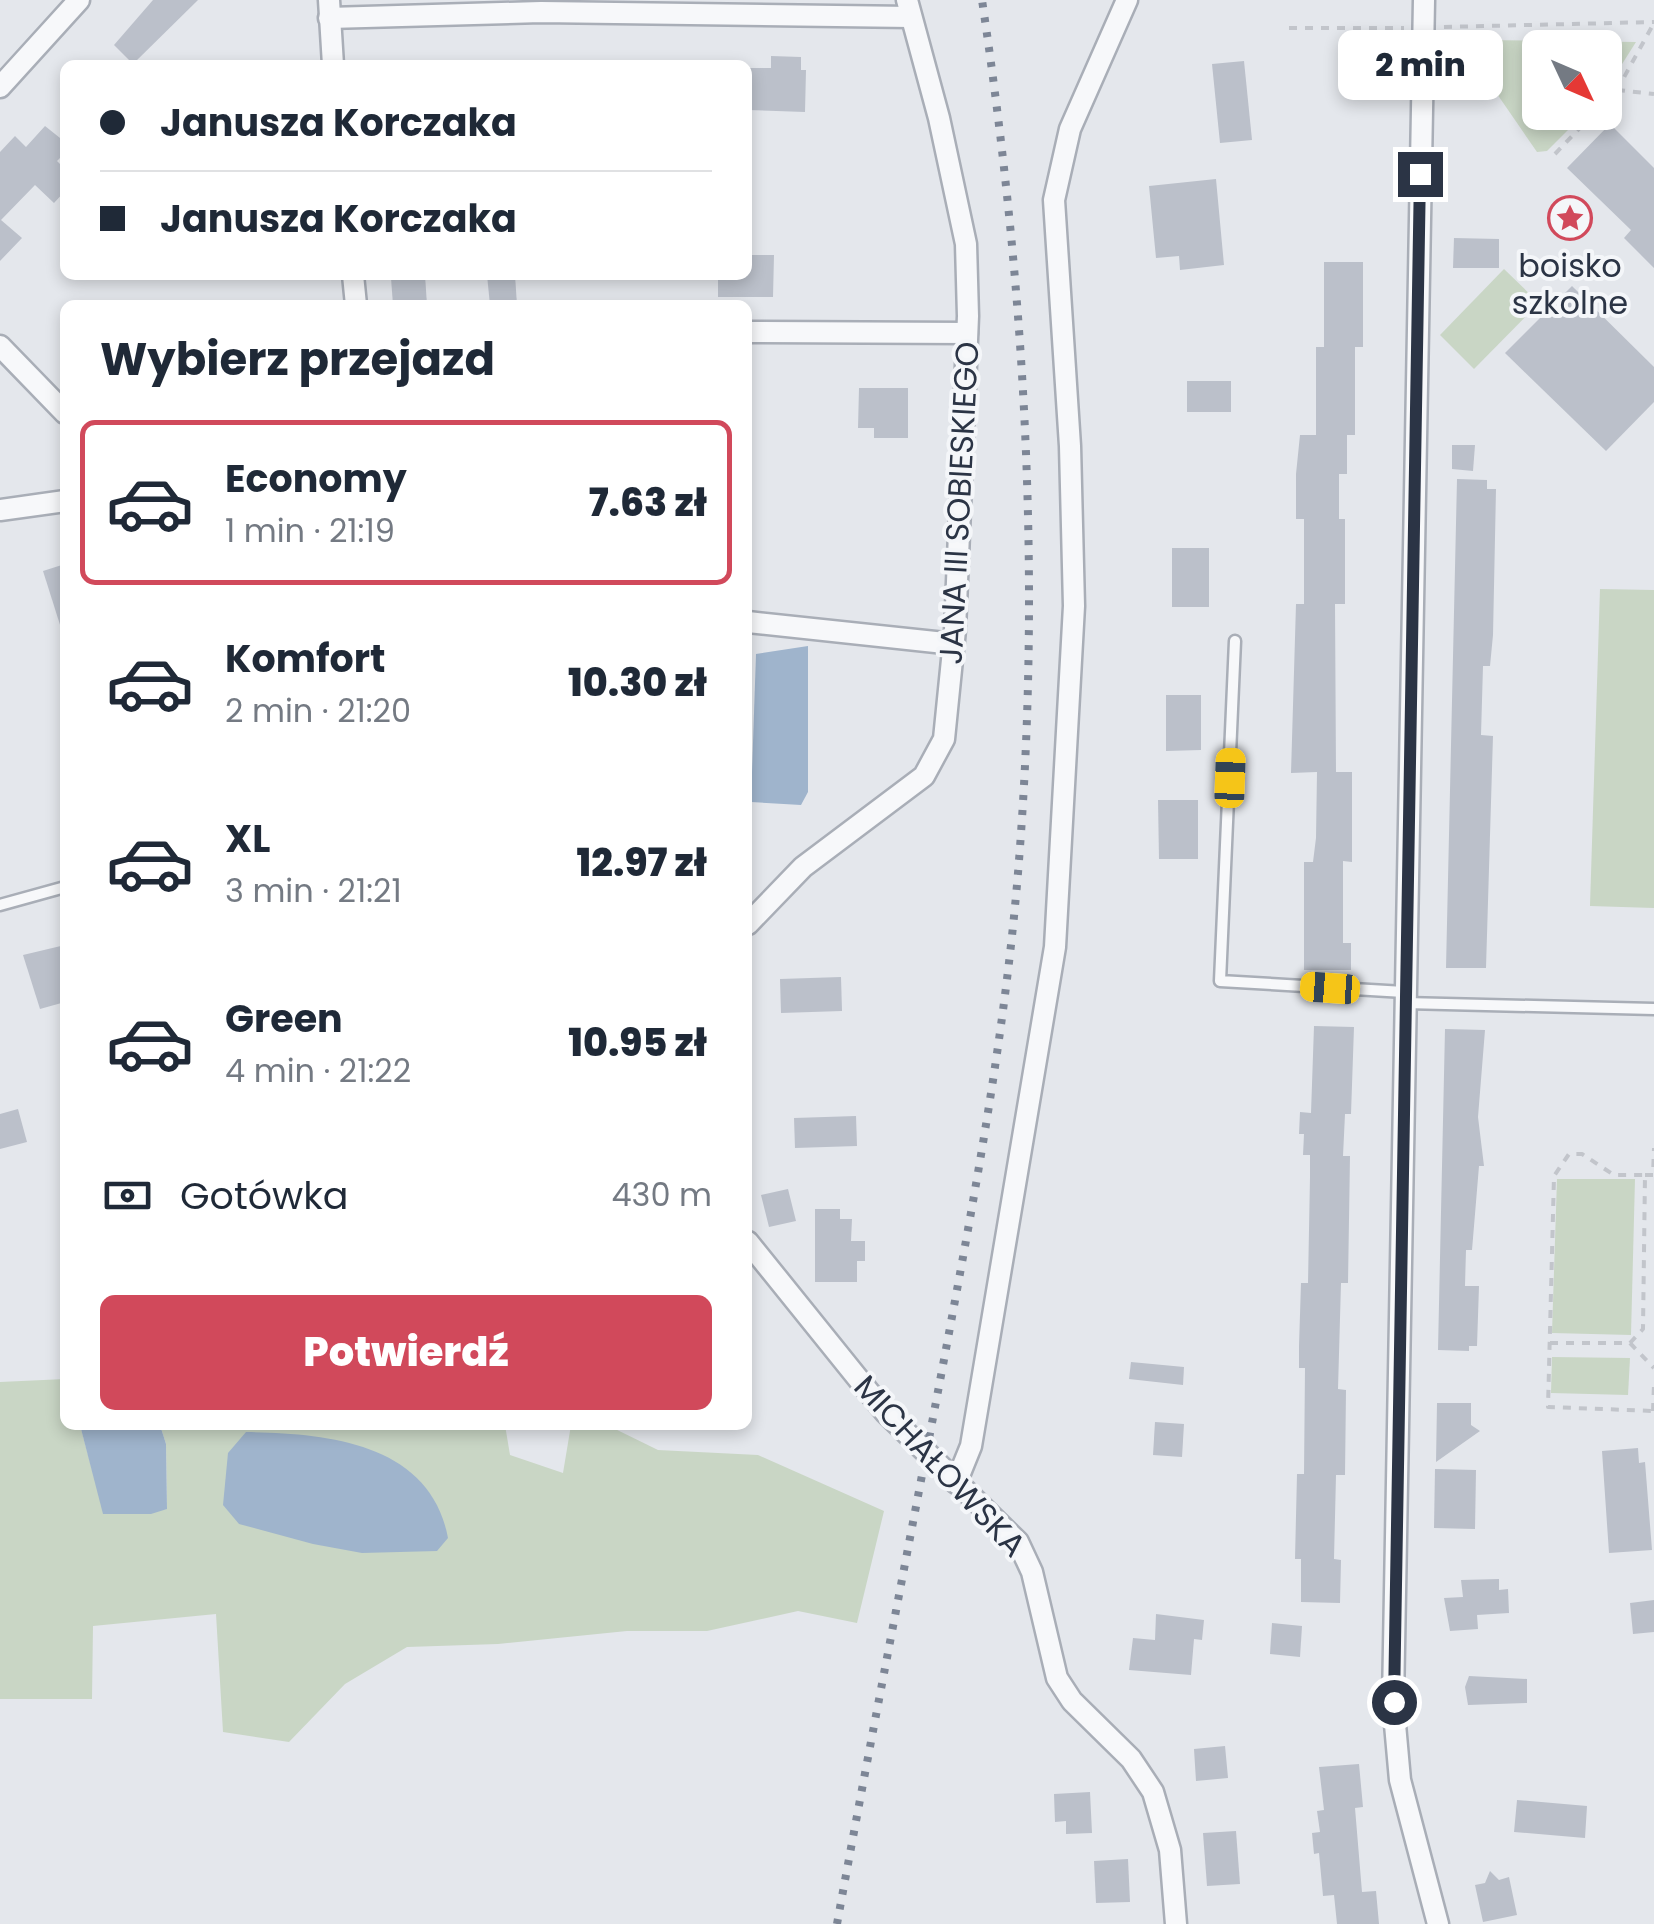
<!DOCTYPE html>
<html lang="pl">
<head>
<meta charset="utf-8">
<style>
  :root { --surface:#fff; --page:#f2f2f3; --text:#1f2937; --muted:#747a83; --line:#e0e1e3; --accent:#d1495b }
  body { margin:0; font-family:Poppins,sans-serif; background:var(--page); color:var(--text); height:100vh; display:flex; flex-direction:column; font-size:38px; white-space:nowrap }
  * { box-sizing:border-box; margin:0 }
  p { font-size:32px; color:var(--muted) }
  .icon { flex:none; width:55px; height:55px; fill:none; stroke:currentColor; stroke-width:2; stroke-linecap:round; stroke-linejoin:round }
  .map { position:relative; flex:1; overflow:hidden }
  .side { position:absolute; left:60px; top:300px; width:692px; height:1130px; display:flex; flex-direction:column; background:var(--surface); border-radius:15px; box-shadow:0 5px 15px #0003 }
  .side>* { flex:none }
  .hud { position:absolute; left:60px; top:60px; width:692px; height:220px; border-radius:15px; box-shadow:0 5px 15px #0003; display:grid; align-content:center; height:220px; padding:0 40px; background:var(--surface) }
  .needle { width:65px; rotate:134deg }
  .buttons { position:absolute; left:1522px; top:30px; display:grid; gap:20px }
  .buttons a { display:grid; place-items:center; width:100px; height:100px; border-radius:15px; background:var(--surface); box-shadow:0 5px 15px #0003; font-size:50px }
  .end { position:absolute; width:45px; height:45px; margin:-22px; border:12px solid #2b3445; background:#fff; box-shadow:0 0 0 5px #fff }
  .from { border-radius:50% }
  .bubble { position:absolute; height:70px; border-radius:15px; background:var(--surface); box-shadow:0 5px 15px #0003; font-size:32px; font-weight:800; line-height:70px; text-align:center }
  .car { position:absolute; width:30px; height:60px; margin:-30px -15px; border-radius:12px; box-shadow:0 0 8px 2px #0007; background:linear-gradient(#f5c518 24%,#345 0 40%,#f5c518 0 76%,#345 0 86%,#f5c518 0) }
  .hud b { display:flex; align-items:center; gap:35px; height:95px; font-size:38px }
  .hud b+b { border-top:2px solid var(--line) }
  .hud i { width:25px; height:25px; background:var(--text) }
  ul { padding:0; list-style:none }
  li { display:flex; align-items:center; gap:30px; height:165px; margin:0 20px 15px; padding:0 20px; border:5px solid transparent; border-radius:15px }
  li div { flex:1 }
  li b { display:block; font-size:38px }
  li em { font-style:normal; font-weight:800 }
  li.active { border-color:var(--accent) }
  li>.icon { width:90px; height:90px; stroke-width:1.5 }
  h2 { padding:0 40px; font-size:45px; line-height:120px }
  .pay { display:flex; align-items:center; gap:25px; height:110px; padding:0 40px; font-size:38px }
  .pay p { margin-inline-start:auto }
  .cta { display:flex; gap:20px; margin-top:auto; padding:20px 40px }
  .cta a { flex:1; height:115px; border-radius:15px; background:var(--accent); color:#fff; font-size:40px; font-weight:800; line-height:115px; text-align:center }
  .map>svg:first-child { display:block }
  .green { fill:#c9d6c5 }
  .water { fill:#9fb4cc }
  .building { fill:#bbc0ca }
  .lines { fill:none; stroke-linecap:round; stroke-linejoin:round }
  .service-casing { stroke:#a9aeb7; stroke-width:15 }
  .minor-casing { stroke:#a9aeb7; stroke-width:25 }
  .path { stroke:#c2c5cb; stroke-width:4; stroke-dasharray:8 8; stroke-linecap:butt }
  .service { stroke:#f7f8fa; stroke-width:10 }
  .minor { stroke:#f7f8fa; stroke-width:20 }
  .rail { stroke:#7d8696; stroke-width:8; stroke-dasharray:5 10; stroke-linecap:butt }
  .route { stroke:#2b3445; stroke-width:12 }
  .labels { text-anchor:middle; stroke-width:8; stroke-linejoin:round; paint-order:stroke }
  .poi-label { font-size:32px; fill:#2b3445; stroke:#f4f6f9 }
  .street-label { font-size:32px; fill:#2b3445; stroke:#f4f6f9 }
</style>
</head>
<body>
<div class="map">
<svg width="1654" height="1924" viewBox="0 0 1654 1924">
  <rect width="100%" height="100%" fill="#e4e7ec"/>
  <g class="green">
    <path d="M 1482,40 L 1636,42 L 1605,91 L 1605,48 L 1540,48 L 1540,112 L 1585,113 L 1547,151 L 1537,152 L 1475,62 L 1472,53 Z"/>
    <path d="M 1504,269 L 1539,303 L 1474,369 L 1440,335 Z"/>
    <path d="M 1600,589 L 1654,590 L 1654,908 L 1590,906 Z"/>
    <path d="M 1557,1179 L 1635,1179 L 1631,1335 L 1552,1333 Z"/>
    <path d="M 1552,1357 L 1630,1358 L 1628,1395 L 1551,1393 Z"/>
    <path d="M 65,1379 L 65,1425 L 80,1425 L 104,1514 L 167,1509 L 166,1444 L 160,1425 L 505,1425 L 510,1455 L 563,1473 L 571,1425 L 607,1425 L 658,1450 L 758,1455 L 884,1511 L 857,1623 L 798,1611 L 707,1631 L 627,1631 L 498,1644 L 407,1647 L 345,1684 L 289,1742 L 223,1732 L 216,1614 L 93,1626 L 92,1699 L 0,1699 L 0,1382 Z"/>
  </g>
  <g class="water">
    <path d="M 808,646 L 808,792 L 801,805 L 751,802 L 756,654 Z"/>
    <path d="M 80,1425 L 160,1425 L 166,1444 L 167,1509 L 151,1514 L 103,1514 Z"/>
    <path d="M 246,1432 C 328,1433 430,1443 448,1538 L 437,1551 L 362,1553 L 313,1544 L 239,1524 L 223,1505 L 228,1453 Z"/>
  </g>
  <g class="building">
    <path d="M 153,0 L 198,0 L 133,64 L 114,45 Z"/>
    <path d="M 771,56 L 801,57 L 801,70 L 806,70 L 805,112 L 748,110 L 749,68 L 771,68 Z"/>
    <path d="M 1244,61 L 1252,140 L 1220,143 L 1212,64 Z"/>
    <path d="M 1610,124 L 1654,168 L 1654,268 L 1624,238 L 1631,230 L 1567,168 Z"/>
    <path d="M 45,126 L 65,142 L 65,153 L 57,161 L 65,169 L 65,191 L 54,203 L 35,185 L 1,220 L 22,238 L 0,261 L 0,152 L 15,136 L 26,147 Z"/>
    <path d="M 1216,179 L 1224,265 L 1180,270 L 1179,256 L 1156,258 L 1149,186 Z"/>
    <path d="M 1454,238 L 1499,239 L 1499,268 L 1453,268 Z"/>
    <path d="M 748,255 L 774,255 L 773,297 L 718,297 L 718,275 L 748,275 Z"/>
    <path d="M 1324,262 L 1363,262 L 1363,347 L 1355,347 L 1355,435 L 1347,435 L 1347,474 L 1339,474 L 1339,519 L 1345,519 L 1345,604 L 1335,604 L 1336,772 L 1352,772 L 1352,862 L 1343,861 L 1343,943 L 1351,943 L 1351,970 L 1304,970 L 1304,862 L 1313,862 L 1316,838 L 1317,772 L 1291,773 L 1296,604 L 1304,604 L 1304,519 L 1296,519 L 1296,474 L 1300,435 L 1316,435 L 1316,347 L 1324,347 Z"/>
    <path d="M 425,275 L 427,305 L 393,305 L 391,278 Z"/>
    <path d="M 487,275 L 515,275 L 517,305 L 490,305 Z"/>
    <path d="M 1572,286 L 1654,367 L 1654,402 L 1606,451 L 1505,353 Z"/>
    <rect x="1187" y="381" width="44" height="31"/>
    <path d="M 859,388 L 908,388 L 908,438 L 874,438 L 874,428 L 858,428 Z"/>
    <path d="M 1452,445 L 1475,445 L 1473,471 L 1452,469 Z"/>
    <path d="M 1457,479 L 1487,480 L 1487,489 L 1496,489 L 1493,635 L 1490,666 L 1483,666 L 1481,735 L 1493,736 L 1486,968 L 1446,968 Z"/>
    <rect x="1172" y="548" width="37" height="59"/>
    <path d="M 65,564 L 65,628 L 61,628 L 43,571 Z"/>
    <path d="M 1166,695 L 1201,695 L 1201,750 L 1166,751 Z"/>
    <path d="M 1158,800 L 1198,800 L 1198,859 L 1159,859 Z"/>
    <path d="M 65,945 L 65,1002 L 40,1009 L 23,955 Z"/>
    <path d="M 841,977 L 842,1011 L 781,1013 L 780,979 Z"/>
    <path d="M 1314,1026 L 1354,1027 L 1351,1114 L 1345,1114 L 1343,1156 L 1350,1156 L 1348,1283 L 1341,1283 L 1338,1389 L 1346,1390 L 1345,1475 L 1336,1475 L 1334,1559 L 1341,1560 L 1340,1603 L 1301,1602 L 1301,1559 L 1295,1559 L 1297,1474 L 1304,1474 L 1305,1368 L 1299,1368 L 1299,1346 L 1301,1283 L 1308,1283 L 1310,1177 L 1310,1155 L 1303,1155 L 1304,1134 L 1299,1134 L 1300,1112 L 1311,1113 Z"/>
    <path d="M 1445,1029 L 1485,1030 L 1478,1117 L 1484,1166 L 1479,1166 L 1472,1250 L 1466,1250 L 1465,1286 L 1479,1286 L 1477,1346 L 1469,1346 L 1469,1351 L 1438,1350 Z"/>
    <path d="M 18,1109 L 27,1142 L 0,1149 L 0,1114 Z"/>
    <path d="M 856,1116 L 857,1146 L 795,1148 L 794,1118 Z"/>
    <path d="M 788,1189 L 796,1221 L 769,1227 L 761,1195 Z"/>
    <path d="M 815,1209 L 840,1209 L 840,1219 L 852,1219 L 851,1241 L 865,1241 L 865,1261 L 857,1261 L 857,1282 L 815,1282 Z"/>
    <path d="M 1131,1362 L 1184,1367 L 1183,1385 L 1129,1379 Z"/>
    <path d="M 1437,1403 L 1471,1403 L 1471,1425 L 1480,1431 L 1436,1462 Z"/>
    <path d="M 1155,1422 L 1184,1424 L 1182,1457 L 1153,1455 Z"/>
    <path d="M 1638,1448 L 1639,1463 L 1645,1462 L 1652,1550 L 1609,1553 L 1602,1451 Z"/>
    <path d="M 1435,1469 L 1476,1470 L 1475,1529 L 1434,1528 Z"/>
    <path d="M 1499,1579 L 1499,1590 L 1508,1589 L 1509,1613 L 1477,1615 L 1478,1629 L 1450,1631 L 1444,1598 L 1463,1597 L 1461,1580 Z"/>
    <path d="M 1654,1600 L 1654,1632 L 1633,1634 L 1630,1603 Z"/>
    <path d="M 1156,1614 L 1204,1620 L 1202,1640 L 1194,1639 L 1191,1675 L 1129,1670 L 1133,1638 L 1155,1640 Z"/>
    <path d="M 1272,1623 L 1302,1626 L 1300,1657 L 1270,1654 Z"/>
    <path d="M 1469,1676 L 1527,1679 L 1527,1703 L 1468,1705 L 1465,1687 Z"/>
    <path d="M 1225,1746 L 1228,1778 L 1196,1781 L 1194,1749 Z"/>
    <path d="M 1359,1764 L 1363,1807 L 1355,1808 L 1362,1892 L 1376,1891 L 1379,1924 L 1337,1924 L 1334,1895 L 1323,1896 L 1319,1853 L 1314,1854 L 1312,1833 L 1320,1832 L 1317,1811 L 1324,1810 L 1319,1767 Z"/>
    <path d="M 1090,1792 L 1092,1833 L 1066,1834 L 1066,1821 L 1055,1822 L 1054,1794 Z"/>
    <path d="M 1517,1800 L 1587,1806 L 1585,1838 L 1514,1832 Z"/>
    <path d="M 1236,1831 L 1240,1884 L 1207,1886 L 1203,1833 Z"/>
    <path d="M 1128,1859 L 1130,1902 L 1096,1903 L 1094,1861 Z"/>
    <path d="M 1490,1871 L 1499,1880 L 1509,1877 L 1517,1915 L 1483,1922 L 1475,1885 L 1485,1883 Z"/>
  </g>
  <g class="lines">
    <g class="service-casing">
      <g id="service">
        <path d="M 1235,641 L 1220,981 L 1404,992"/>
        <path d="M 0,905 L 65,887"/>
        <path d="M 1405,1003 L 1654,1009"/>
      </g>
    </g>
    <g class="minor-casing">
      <g id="minor">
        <path d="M 329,0 L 333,65"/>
        <path d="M 1424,0 L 1393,1702 L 1400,1780 L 1438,1924"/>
        <path d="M 329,18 L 541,12 L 911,17"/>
        <path d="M 0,87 L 79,0"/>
        <path d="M 353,275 L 356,305"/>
        <path d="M 748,332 L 967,333"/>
        <path d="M 0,346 L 65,413"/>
        <path d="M 0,510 L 65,501"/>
        <path d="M 748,622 L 954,644"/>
        <path d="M 748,924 L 803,867 L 924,776 L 944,739 L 955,630 L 968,316 L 966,244 L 939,118 L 907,0"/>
        <path d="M 748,1242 L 885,1412 L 1018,1542 L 1032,1572 L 1057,1678 L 1072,1701 L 1131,1759 L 1153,1792 L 1170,1850 L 1176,1924"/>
        <path d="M 956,1483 L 971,1446 L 1055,947 L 1074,606 L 1070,446 L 1054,200 L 1070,129 L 1127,0"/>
      </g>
    </g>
    <g class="path">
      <path d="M 1444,27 L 1654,22"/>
      <path d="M 1289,28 L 1404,28"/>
      <path d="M 1617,90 L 1654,94"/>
      <path d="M 1605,102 L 1617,90 L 1654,23"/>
      <path d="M 1555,154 L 1595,112"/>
      <path d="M 1645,1175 L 1653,1175 L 1654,1148"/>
      <path d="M 1550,1343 L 1630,1343 L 1654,1368"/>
      <path d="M 1630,1343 L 1643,1329 L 1645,1175 L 1614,1175 L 1582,1154 L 1569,1154 L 1554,1176 L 1548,1407 L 1654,1411"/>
      <path d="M 1653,1411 L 1654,1384"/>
    </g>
    <use href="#service" class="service"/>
    <use href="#minor" class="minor"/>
    <path class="rail" d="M 837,1924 C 872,1732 910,1540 946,1349 C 977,1183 1008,1015 1020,847 C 1041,563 1024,281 982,0"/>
  </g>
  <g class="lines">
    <path class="route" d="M 1394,1702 L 1420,174"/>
  </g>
  <defs>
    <g id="sight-ring" transform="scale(2.25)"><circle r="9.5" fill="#f4f6f9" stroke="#d1495b" stroke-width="1.5"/><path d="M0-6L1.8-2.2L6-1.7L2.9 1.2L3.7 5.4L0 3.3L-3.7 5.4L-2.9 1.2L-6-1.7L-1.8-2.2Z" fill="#d1495b"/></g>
  </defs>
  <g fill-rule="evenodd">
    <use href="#sight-ring" x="1570" y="218"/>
  </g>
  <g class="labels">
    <g class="poi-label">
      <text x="1570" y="277">boisko<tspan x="1570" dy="37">szkolne</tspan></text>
    </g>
    <g class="street-label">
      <text transform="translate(959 503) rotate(-87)" y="11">JANA III SOBIESKIEGO</text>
      <text transform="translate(940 1466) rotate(47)" y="11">MICHAŁOWSKA</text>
    </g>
  </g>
</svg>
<div class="buttons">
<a><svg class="needle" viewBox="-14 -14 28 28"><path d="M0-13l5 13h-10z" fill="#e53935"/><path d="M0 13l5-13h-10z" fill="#747a83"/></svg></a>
</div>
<i class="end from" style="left:1394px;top:1702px"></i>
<i class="end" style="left:1420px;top:174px"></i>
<div class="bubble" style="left:1338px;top:30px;width:165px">2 min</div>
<i class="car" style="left:1230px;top:778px;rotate:2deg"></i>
<i class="car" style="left:1330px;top:988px;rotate:274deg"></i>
<div class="hud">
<b><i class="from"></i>Janusza Korczaka</b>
<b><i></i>Janusza Korczaka</b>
</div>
<section class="side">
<h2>Wybierz przejazd</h2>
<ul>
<li class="active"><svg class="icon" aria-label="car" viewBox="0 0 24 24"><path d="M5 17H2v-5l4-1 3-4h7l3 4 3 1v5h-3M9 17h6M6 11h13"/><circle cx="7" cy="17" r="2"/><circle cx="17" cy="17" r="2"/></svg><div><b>Economy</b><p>1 min · 21:19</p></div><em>7.63 zł</em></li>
<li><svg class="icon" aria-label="car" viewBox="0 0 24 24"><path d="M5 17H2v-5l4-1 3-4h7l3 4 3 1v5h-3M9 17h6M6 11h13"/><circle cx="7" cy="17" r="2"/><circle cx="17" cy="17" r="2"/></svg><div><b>Komfort</b><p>2 min · 21:20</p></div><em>10.30 zł</em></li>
<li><svg class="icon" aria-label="car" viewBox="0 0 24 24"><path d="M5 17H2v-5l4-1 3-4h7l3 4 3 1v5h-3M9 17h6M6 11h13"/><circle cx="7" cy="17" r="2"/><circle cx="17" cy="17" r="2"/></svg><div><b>XL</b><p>3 min · 21:21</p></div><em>12.97 zł</em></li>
<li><svg class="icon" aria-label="car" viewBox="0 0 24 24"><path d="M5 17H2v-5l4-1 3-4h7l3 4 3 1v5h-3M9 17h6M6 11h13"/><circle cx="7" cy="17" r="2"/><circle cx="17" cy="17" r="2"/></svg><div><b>Green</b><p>4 min · 21:22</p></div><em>10.95 zł</em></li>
</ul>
<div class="pay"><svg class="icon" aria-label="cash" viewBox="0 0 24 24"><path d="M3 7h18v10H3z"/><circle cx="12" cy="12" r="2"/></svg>Gotówka<p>430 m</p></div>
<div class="cta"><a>Potwierdź</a></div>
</section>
</div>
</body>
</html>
